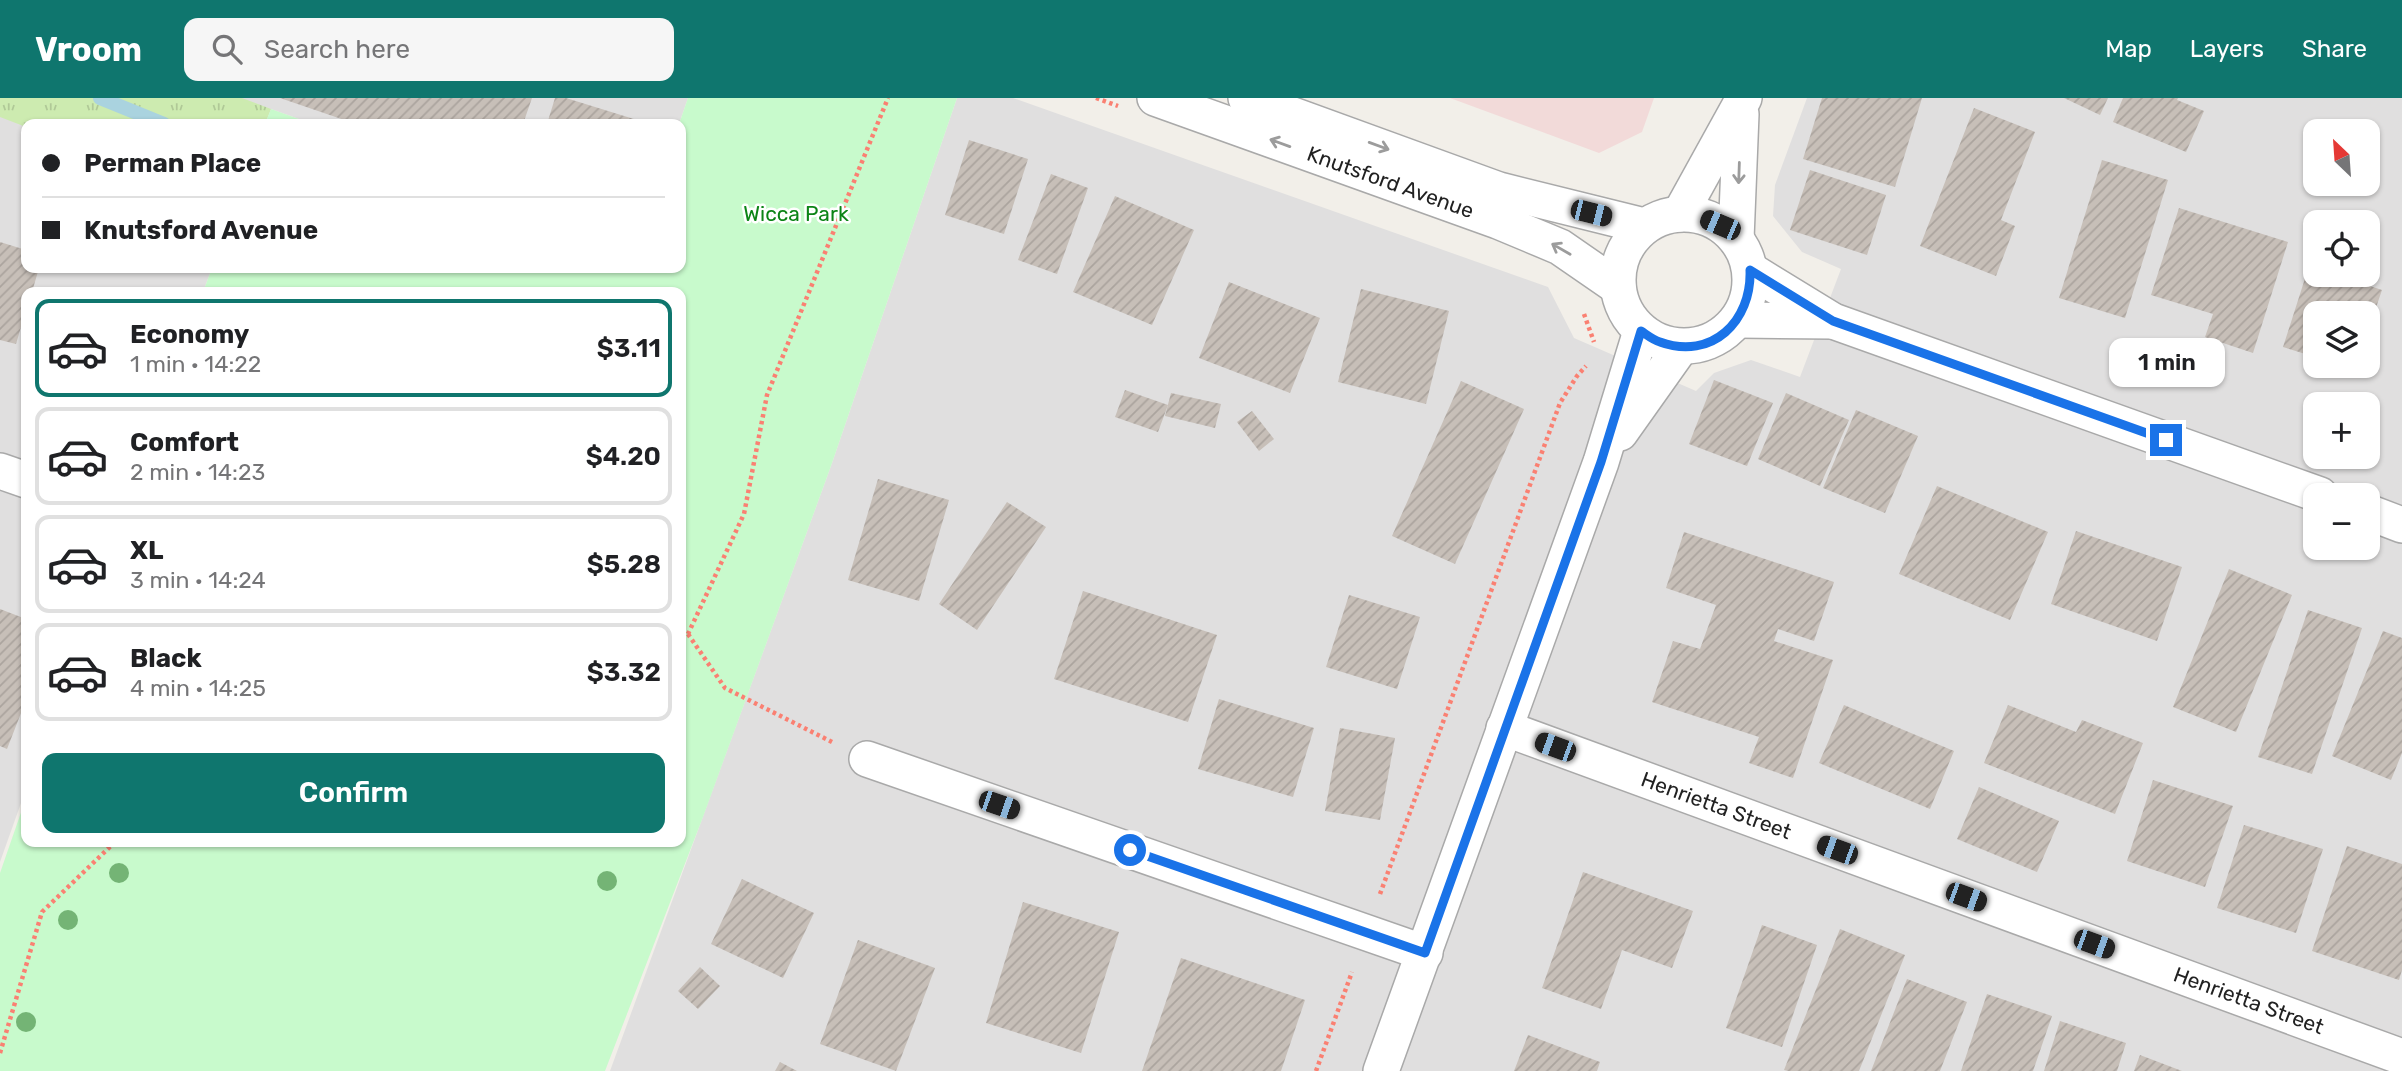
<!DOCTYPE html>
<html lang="en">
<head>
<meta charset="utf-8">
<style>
  :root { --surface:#fff; --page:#f6f6f6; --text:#202124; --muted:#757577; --line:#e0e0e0; --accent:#0f766e }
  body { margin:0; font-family:Rubik,sans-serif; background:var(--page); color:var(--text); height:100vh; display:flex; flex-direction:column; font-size:26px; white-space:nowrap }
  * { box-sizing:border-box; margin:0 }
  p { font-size:23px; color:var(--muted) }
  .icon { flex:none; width:38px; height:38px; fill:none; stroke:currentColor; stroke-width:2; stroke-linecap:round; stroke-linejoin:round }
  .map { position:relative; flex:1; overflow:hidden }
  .panel { position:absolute; left:21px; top:189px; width:665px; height:560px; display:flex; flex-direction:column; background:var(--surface); border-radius:14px; box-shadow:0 2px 5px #0004 }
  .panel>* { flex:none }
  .banner { position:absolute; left:21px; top:21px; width:665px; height:154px; border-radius:14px; box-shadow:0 2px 5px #0004; display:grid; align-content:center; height:154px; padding:0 21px; background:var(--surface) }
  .needle { width:46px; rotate:335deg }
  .tools { position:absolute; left:2303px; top:21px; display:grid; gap:14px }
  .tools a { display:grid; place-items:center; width:77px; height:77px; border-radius:14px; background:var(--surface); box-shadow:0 2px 5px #0004; font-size:35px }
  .end { position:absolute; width:32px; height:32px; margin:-16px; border:9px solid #1a73e8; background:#fff; box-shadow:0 0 0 4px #fff }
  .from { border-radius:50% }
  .bubble { position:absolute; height:49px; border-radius:14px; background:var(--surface); box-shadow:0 2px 5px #0004; font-size:23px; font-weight:600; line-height:49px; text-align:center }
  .car { position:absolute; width:21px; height:42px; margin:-21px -10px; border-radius:9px; box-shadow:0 0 5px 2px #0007; background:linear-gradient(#222 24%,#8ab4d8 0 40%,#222 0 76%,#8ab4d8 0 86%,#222 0) }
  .banner b { display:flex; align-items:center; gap:24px; height:66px; font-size:26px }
  .banner b+b { border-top:2px solid var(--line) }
  .banner i { width:18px; height:18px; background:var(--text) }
  ul { padding:12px 0 0; list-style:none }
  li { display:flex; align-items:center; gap:21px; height:98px; margin:0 14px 10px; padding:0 7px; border:4px solid var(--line); border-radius:14px }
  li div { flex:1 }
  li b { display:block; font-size:26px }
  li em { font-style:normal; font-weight:600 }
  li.current { border-color:var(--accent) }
  li>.icon { width:63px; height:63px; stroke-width:1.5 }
  .action { display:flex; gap:14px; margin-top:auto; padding:14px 21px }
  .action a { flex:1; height:80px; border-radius:14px; background:var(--accent); color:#fff; font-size:28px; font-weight:600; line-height:80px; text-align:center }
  header { display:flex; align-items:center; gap:42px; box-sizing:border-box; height:98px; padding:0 35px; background:var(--accent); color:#fff }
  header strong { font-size:33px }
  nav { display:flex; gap:38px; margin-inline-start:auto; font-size:24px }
  .search { width:490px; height:63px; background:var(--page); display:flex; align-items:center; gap:18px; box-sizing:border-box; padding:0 24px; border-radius:14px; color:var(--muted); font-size:26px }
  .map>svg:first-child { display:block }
  .residential { fill:#e0dfdf; fill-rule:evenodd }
  .commercial { fill:#f2dad9 }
  .grass { fill:url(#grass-tufts) }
  .park { fill:#c8facc }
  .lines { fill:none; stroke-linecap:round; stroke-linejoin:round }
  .stream { stroke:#aad3df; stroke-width:14 }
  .building { fill:url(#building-hatch) }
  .street-casing { stroke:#a9a9a9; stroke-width:38 }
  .path { stroke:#fa8072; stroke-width:4.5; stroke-dasharray:3.5 3.5; stroke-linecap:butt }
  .street { stroke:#fff; stroke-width:35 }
  .tree { fill:#74b475 }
  .oneway { stroke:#9c9c9c }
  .route { stroke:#1a73e8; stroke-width:9 }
  .labels { text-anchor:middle; stroke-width:5; stroke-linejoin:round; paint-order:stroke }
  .street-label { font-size:21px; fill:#222; stroke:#fff }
  .park-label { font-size:21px; fill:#0c8416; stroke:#fff }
</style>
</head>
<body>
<header>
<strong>Vroom</strong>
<div class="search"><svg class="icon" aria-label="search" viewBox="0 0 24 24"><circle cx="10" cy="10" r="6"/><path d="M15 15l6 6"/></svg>Search here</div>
<nav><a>Map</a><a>Layers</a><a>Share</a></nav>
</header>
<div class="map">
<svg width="2402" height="973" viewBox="0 0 2402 973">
  <defs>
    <pattern id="grass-tufts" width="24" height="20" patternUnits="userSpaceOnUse" patternTransform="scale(1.75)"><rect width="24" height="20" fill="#cdebb0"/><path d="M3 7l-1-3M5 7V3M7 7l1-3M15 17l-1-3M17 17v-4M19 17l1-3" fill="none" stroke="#b0c997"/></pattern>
    <pattern id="building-hatch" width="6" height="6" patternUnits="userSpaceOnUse" patternTransform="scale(1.75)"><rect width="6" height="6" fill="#c7bfb8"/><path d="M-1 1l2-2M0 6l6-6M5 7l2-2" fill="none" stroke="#aba49e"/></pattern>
  </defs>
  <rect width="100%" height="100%" fill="#f2efe9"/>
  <g class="residential">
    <path d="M 0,0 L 688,0 L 679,26 L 313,26 L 271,11 L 265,26 L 26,26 L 26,170 L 212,170 L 203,194 L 26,194 L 26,691 L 0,764 Z"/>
    <path d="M 957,0 L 1013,0 L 1548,189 L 1574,240 L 1696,293 L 1714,275 L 1751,262 L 1800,279 L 1841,171 L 1802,154 L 1773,118 L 1775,87 L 1807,0 L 2402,0 L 2402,973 L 610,973 L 831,368 ZM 2315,33 L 2368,33 L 2368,86 L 2315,86 ZM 2315,124 L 2368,124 L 2368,177 L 2315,177 ZM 2315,215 L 2368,215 L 2368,268 L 2315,268 ZM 2315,306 L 2368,306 L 2368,359 L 2315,359 ZM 2315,397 L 2368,397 L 2368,450 L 2315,450 Z"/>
  </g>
  <path class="commercial" d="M 1450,0 L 1654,0 L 1642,34 L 1599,55 Z"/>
  <path class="grass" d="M 0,0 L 242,0 L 271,11 L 265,26 L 26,26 L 26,29 L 0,19 Z"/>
  <g class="park">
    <path d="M 688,0 L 957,0 L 831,368 L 703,719 L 605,973 L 0,973 L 0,775 L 26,700 L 26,744 L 681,744 L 681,194 L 203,194 L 212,170 L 681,170 L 679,26 Z"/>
    <path d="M 271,11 L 313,26 L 265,26 Z"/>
  </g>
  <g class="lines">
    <path class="stream" d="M 100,0 L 164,26"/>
  </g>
  <g class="building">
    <path d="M 280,0 L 532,0 L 523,26 L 356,26 Z"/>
    <path d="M 555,0 L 566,0 L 650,26 L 547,26 Z"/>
    <path d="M 1822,0 L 1922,0 L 1895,89 L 1803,61 Z"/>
    <path d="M 2064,0 L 2108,0 L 2100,17 Z"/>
    <path d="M 2123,0 L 2178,0 L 2177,2 L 2204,13 L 2186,54 L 2113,24 Z"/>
    <path d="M 1974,10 L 2035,34 L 2001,122 L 2015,128 L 1996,178 L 1920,148 Z"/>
    <path d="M 969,42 L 1028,61 L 1004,136 L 945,117 Z"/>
    <path d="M 2102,62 L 2168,82 L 2125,220 L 2059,200 Z"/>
    <path d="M 1810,72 L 1886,97 L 1867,157 L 1790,132 Z"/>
    <path d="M 1051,76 L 1088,90 L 1057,176 L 1018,162 Z"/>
    <path d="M 1115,98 L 1194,132 L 1152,227 L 1073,194 Z"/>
    <path d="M 2179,110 L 2288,144 L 2253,255 L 2205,239 L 2213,216 L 2151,197 Z"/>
    <path d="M 0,144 L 26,152 L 26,170 L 39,170 L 32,194 L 26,194 L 26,212 L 16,246 L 0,242 Z"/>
    <path d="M 2309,168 L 2315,170 L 2315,177 L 2337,177 L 2382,192 L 2368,233 L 2368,215 L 2315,215 L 2315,259 L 2283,249 Z"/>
    <path d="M 1229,184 L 1320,220 L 1290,295 L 1199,260 Z"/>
    <path d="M 1361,191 L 1449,213 L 1426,306 L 1338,284 Z"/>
    <path d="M 1714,282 L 1773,305 L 1747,368 L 1689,346 Z"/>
    <path d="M 1461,283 L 1524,311 L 1455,466 L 1392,438 Z"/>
    <path d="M 1125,292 L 1168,307 L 1158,334 L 1115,319 Z"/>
    <path d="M 1171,295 L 1221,306 L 1215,330 L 1165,318 Z"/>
    <path d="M 1786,295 L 1849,322 L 1820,388 L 1758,361 Z"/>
    <path d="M 1856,312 L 1918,338 L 1885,415 L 1823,390 Z"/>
    <path d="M 1252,313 L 1274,341 L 1259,353 L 1237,324 Z"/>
    <path d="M 878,381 L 949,402 L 919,503 L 848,482 Z"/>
    <path d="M 1937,388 L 2048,434 L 2010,522 L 1899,476 Z"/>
    <path d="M 1007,404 L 1046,429 L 977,532 L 939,506 Z"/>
    <path d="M 2076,433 L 2182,469 L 2157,543 L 2051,506 Z"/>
    <path d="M 1684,434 L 1834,484 L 1814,543 L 1778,531 L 1774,543 L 1833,562 L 1793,680 L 1749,665 L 1759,639 L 1652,604 L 1673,543 L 1700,551 L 1716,507 L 1666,490 Z"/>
    <path d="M 2229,471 L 2292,497 L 2236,634 L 2173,609 Z"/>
    <path d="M 1083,493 L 1217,537 L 1188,624 L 1054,581 Z"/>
    <path d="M 1349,497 L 1420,519 L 1397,591 L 1326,569 Z"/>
    <path d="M 0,511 L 26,521 L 26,612 L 23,610 L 7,651 L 0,648 Z"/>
    <path d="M 2308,512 L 2362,530 L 2312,676 L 2258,659 Z"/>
    <path d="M 2383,533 L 2402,540 L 2402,655 L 2391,682 L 2332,658 Z"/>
    <path d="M 1219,601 L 1314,630 L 1293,699 L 1198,671 Z"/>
    <path d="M 1844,607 L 1954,653 L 1930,711 L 1819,665 Z"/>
    <path d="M 2008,607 L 2076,634 L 2082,622 L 2143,645 L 2115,716 L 1984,665 Z"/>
    <path d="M 1340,630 L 1395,640 L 1380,722 L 1325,713 Z"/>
    <path d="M 2153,682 L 2233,708 L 2205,789 L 2127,763 Z"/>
    <path d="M 1979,689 L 2059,723 L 2037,774 L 1957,741 Z"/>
    <path d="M 2244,727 L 2323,751 L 2296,835 L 2217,810 Z"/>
    <path d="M 2347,748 L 2402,766 L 2402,872 L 2399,882 L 2312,853 Z"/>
    <path d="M 1583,774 L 1693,813 L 1672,870 L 1622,852 L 1601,911 L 1542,890 Z"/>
    <path d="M 742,781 L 814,815 L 783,880 L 711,846 Z"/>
    <path d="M 1023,804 L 1119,834 L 1081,955 L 986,925 Z"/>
    <path d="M 1762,827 L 1817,847 L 1782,949 L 1726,930 Z"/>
    <path d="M 1840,831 L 1905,857 L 1859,973 L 1788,973 L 1784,972 Z"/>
    <path d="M 858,842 L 935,870 L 896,973 L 820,946 Z"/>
    <path d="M 1181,860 L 1305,902 L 1281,973 L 1142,973 Z"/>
    <path d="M 700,869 L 720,888 L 698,911 L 678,893 Z"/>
    <path d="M 1907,881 L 1967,904 L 1940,973 L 1871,973 Z"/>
    <path d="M 1987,896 L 2052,918 L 2033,973 L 1961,973 Z"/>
    <path d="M 2060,923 L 2126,945 L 2117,973 L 2044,973 Z"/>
    <path d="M 1528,937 L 1600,964 L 1597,973 L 1514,973 Z"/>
    <path d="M 2140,957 L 2182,973 L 2134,973 Z"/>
    <path d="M 780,964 L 797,973 L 775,973 Z"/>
  </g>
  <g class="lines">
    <g class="street-casing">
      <g id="street">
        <path id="s1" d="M 1155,0 L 1498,123 L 1560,149 L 1618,189"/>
        <path d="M 1246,0 L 1499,92 L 1644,128"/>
        <circle cx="1684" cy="182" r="66"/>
        <path d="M 1680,116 L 1744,0"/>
        <path d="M 1736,141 L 1741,16"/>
        <path d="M 1750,172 L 1833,223 L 2320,397"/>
        <path d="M 1738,222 L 1833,223"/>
        <path d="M 1620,335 L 1681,249"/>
        <path d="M 0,373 L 26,382"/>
        <path d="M 2368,414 L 2402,427"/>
        <path id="s2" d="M 1504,630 L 2402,959"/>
        <path d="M 867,661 L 1425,855"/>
        <path d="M 1381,973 L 1601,364 L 1641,233"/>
      </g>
    </g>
    <g class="path">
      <path d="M 1096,0 L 1118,8"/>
      <path d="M 1584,216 L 1594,244"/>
      <path d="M 688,536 L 725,590 L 832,644"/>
      <path d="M 681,538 L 688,536 L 744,416 L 767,297 L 888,0"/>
      <path d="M 1380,796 L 1560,305 L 1577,278 L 1586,268"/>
      <path d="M 0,955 L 42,814 L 115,744"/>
      <path d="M 1316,973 L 1352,874"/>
    </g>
    <use href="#street" class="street"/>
  </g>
  <g class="tree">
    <circle cx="119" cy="775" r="10"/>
    <circle cx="607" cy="783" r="10"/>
    <circle cx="68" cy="822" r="10"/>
    <circle cx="26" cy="924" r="10"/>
  </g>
  <defs><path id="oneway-shaft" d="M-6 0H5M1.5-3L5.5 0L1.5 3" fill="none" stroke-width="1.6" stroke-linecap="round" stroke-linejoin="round" transform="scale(1.75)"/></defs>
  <g class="oneway">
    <use href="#oneway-shaft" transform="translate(1280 45) rotate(-160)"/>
    <use href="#oneway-shaft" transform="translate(1379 48) rotate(20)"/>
    <use href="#oneway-shaft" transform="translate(1739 75) rotate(92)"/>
    <use href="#oneway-shaft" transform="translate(1561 151) rotate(-150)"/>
  </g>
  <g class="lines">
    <path class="route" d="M 1130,752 L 1425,855 L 1601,364 L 1641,233 C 1647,237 1653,242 1660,244 C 1712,263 1752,223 1750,172 L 1833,223 L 2166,342"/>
  </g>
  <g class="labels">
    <g class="street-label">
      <text dy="7" stroke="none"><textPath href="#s1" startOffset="250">Knutsford Avenue</textPath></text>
      <text dy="7" stroke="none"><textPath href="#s2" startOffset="226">Henrietta Street</textPath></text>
      <text dy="7" stroke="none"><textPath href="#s2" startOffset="793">Henrietta Street</textPath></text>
    </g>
    <g class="park-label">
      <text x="796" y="123">Wicca Park</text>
    </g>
  </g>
</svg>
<div class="tools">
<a><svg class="needle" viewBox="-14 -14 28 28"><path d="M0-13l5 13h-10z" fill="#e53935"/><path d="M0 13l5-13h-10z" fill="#757577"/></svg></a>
<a><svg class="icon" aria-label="locate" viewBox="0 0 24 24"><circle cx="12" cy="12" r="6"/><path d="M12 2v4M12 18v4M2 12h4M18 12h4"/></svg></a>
<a><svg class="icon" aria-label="layers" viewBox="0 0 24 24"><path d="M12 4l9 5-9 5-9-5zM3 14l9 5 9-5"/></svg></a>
<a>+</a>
<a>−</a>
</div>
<i class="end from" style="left:1130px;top:752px"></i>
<i class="end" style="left:2166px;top:342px"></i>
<div class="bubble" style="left:2109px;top:240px;width:116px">1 min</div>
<i class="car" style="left:1591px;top:115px;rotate:104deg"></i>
<i class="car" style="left:1720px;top:127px;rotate:293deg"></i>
<i class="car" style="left:1555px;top:649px;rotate:290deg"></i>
<i class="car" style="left:999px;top:707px;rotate:109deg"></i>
<i class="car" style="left:1837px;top:752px;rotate:290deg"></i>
<i class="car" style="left:1966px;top:799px;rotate:110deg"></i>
<i class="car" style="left:2094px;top:846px;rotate:110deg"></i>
<div class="banner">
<b><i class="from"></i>Perman Place</b>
<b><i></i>Knutsford Avenue</b>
</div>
<section class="panel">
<ul>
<li class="current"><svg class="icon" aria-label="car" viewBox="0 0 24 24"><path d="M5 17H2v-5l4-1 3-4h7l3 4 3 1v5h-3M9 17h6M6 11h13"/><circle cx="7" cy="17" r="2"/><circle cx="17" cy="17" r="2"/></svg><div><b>Economy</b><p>1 min · 14:22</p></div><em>$3.11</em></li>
<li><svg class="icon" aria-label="car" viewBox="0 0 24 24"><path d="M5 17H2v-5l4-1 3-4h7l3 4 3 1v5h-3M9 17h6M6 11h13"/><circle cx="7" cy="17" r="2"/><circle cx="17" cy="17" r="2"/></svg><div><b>Comfort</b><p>2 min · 14:23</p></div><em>$4.20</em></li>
<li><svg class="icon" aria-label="car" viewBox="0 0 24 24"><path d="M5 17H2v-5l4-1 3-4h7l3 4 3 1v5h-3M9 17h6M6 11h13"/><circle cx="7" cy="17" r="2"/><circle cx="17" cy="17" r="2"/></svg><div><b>XL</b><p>3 min · 14:24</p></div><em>$5.28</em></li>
<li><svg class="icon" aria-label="car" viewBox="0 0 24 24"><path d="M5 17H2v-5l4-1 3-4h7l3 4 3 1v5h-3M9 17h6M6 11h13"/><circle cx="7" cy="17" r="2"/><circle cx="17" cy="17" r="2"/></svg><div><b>Black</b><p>4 min · 14:25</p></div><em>$3.32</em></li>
</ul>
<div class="action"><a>Confirm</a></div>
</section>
</div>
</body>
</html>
